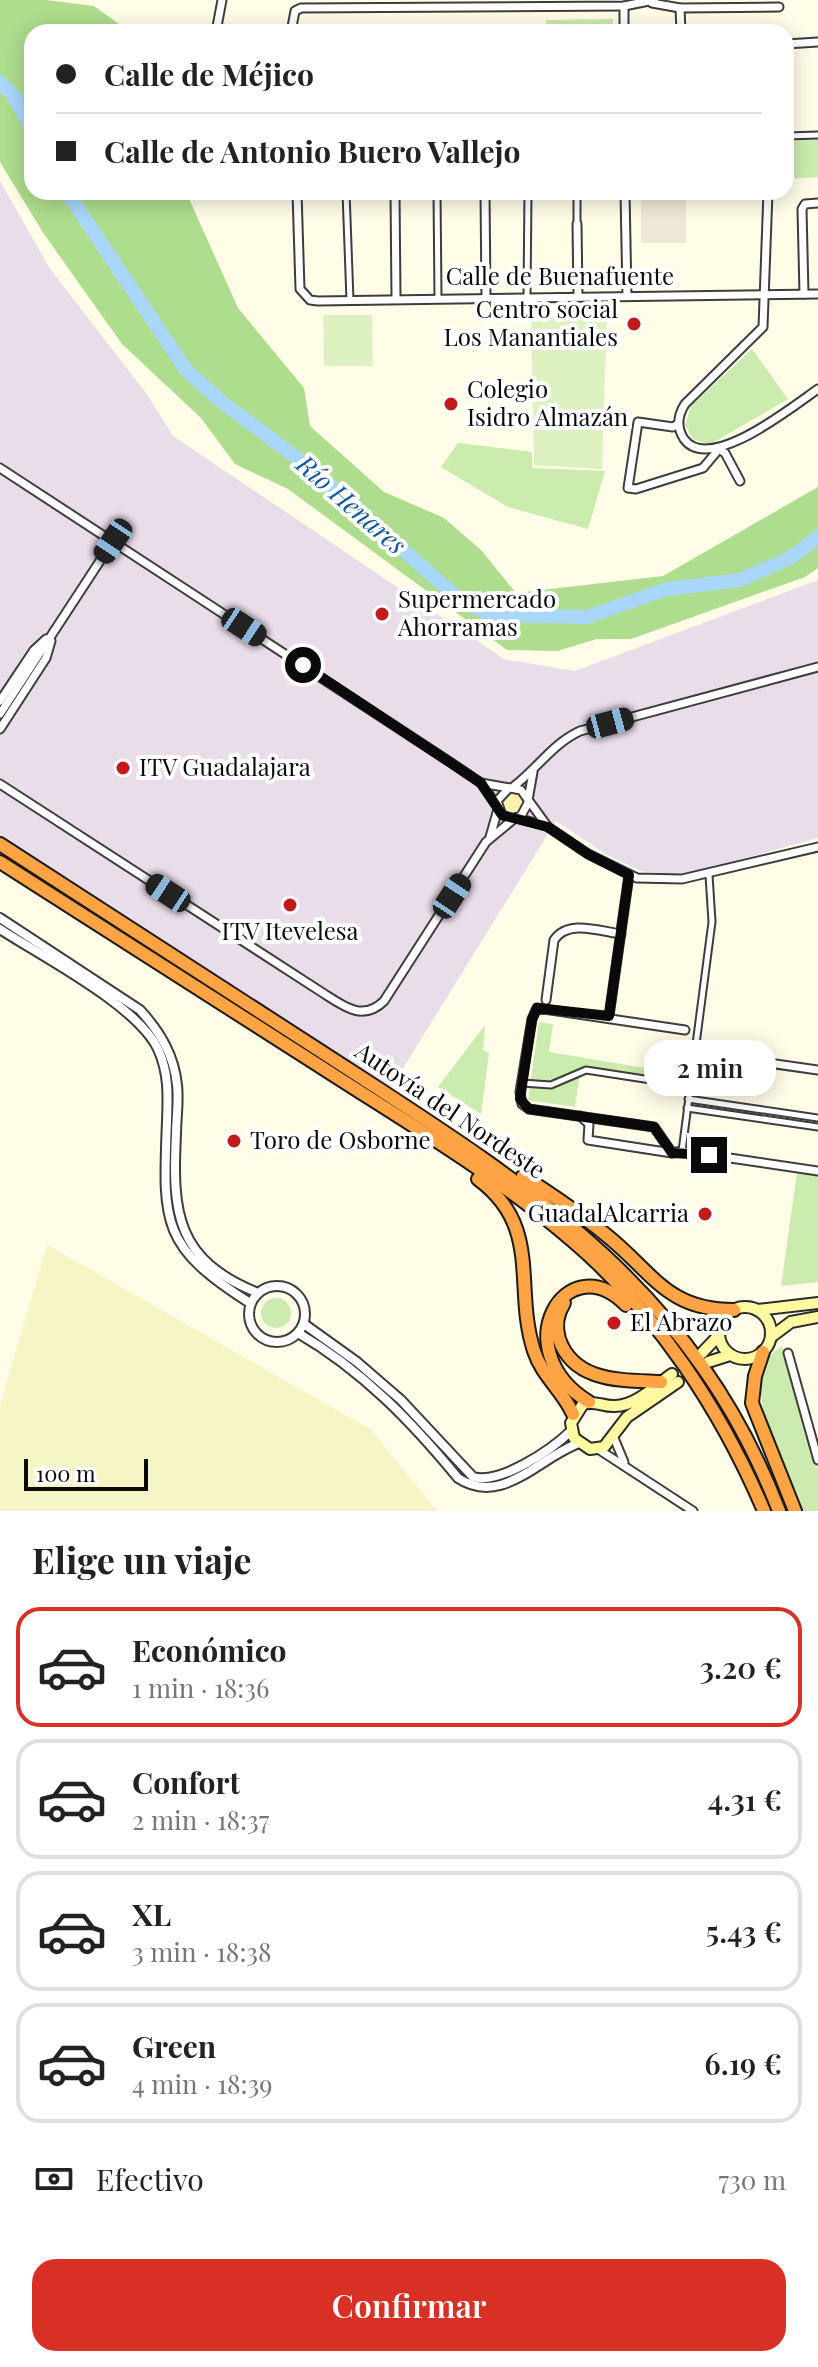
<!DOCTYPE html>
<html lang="es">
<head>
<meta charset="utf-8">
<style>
  :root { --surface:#fff; --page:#f2f2f2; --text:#222; --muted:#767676; --line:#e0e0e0; --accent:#d93025 }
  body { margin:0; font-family:"Playfair Display",serif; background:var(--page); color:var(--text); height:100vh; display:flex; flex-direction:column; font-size:30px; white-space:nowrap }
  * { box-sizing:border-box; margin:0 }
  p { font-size:26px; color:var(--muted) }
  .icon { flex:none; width:44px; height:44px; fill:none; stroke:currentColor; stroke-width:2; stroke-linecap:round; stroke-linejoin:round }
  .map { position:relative; height:1511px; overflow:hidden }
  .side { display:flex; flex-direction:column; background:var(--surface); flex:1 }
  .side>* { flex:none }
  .banner { position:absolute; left:24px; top:24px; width:770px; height:176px; border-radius:24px; box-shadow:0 4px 20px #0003; display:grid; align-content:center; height:176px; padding:0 32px; background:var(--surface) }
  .scale { position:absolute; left:24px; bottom:20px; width:124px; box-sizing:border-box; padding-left:8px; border:4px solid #0a0a0a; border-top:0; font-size:22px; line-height:28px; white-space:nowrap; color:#0a0a0a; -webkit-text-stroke:6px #fff; paint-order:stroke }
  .end { position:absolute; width:36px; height:36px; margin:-18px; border:10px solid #0a0a0a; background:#fff; box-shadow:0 0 0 4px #fff }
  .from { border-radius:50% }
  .bubble { position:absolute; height:56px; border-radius:24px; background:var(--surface); box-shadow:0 4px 20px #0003; font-size:26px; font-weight:600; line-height:56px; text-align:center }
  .car { position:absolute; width:24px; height:48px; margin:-24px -12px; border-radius:10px; box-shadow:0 0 6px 2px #0007; background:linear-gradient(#222 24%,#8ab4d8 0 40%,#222 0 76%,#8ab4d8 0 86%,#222 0) }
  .banner b { display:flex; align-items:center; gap:28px; height:76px; font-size:30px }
  .banner b+b { border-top:2px solid var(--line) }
  .banner i { width:20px; height:20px; background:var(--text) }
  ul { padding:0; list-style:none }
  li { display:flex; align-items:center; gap:24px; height:120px; margin:0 16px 12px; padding:0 16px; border:4px solid var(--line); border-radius:24px }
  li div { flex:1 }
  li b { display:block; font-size:30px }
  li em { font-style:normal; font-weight:600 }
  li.selected { border-color:var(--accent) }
  li>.icon { width:72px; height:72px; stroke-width:1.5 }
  h2 { padding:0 32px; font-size:36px; line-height:96px }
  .pay { display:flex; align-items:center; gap:20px; height:88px; padding:0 32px; font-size:30px }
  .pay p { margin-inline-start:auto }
  .button { display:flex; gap:16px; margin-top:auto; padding:16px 32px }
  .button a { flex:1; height:92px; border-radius:24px; background:var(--accent); color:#fff; font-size:32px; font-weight:600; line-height:92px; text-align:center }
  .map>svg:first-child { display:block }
  .industrial { fill:#e9ddea }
  .farmland { fill:#f6f5c5 }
  .green { fill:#cbebaf }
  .forest { fill:#addd8d }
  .sand { fill:#fff1af }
  .pitch { fill:#def2c1 }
  .plaza { fill:#eee9d7 }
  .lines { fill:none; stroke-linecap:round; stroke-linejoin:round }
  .river { stroke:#a8d7fa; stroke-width:14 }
  .pedestrian-casing { stroke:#3d3d3d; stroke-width:9 }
  .minor-casing { stroke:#3d3d3d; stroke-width:11 }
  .tertiary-casing { stroke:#3d3d3d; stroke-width:12 }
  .secondary-casing { stroke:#2c2c2c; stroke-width:14 }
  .motorway-casing { stroke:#1b1b1b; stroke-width:16 }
  .pedestrian { stroke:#fff; stroke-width:5 }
  .minor { stroke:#fff; stroke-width:7 }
  .tertiary { stroke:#fff; stroke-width:8 }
  .secondary { stroke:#fffaa2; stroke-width:10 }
  .motorway { stroke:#ffa445; stroke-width:12 }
  .route { stroke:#0a0a0a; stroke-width:10 }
  .poi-dot { fill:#c11b1a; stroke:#fff; stroke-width:3 }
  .labels { text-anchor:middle; stroke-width:8; stroke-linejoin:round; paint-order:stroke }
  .street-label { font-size:24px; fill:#0a0a0a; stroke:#fff }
  .poi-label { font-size:24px; fill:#0a0a0a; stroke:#fff; text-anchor:start }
  .water-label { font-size:26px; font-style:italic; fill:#0d59a2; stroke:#fff }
</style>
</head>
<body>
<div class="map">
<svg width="818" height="1511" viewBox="0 0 818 1511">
  <rect width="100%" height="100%" fill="#fffce7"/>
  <path class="industrial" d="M 0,181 L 50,269 L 146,393 L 173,436 L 504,659 L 575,671 L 818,580 L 818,838 L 691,873 L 666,874 L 641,871 L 607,855 L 556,821 L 387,1094 L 0,841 Z"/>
  <path class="farmland" d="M 47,1245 L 370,1429 L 437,1511 L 0,1511 L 0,1405 Z"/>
  <g class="green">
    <path d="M 613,19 L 613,32 L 546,32 L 546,20 Z"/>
    <path d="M 818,138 L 818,177 L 786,179 L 786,140 Z"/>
    <path d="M 752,349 L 788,399 L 709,445 L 693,439 L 685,425 L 691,406 Z"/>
    <path d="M 458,443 L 532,452 L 532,468 L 605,471 L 588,529 L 508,507 L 441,467 Z"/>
    <path d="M 539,1022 L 553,1024 L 549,1052 L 681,1074 L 680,1082 L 581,1067 L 575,1107 L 528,1100 Z"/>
    <path d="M 485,1025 L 483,1050 L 489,1053 L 481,1114 L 438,1087 Z"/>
    <path d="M 797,1173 L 818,1176 L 818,1282 L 781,1286 Z"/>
    <circle cx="276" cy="1313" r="15"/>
    <path d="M 782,1346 L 818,1470 L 818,1511 L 803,1511 C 788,1470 730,1377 782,1346 Z"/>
  </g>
  <path class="forest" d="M 0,0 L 46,0 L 94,6 L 130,32 L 32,32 L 32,192 L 186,192 L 238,308 L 304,388 L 310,426 L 384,492 L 444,518 L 481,550 L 516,593 L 663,576 L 818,487 L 818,568 L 805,577 L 631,639 L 597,639 L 557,651 L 507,650 L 288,489 L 235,464 L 201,418 L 122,344 L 44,234 L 0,162 Z"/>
  <circle class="sand" cx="513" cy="803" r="10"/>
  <g class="pitch">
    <path d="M 323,315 L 372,315 L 373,366 L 324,366 Z"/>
    <path d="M 607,315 L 602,469 L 534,465 L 531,316 Z"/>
  </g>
  <rect class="plaza" x="641" y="192" width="45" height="51"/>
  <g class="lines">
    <g class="river">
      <path d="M 0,82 L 13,95 L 32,129"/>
      <path d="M 67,192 L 186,370 L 223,403 L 308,466 L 461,601 L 492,615 L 587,617 L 667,589 L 740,580 L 790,558 L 818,537"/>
    </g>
    <g class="pedestrian-casing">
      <g id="pedestrian">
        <path d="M 786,136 L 818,135"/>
        <path d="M 346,192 L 350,300"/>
        <path d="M 437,192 L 438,297"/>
        <path d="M 577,224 L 577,195"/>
        <path d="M 527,297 L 528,192"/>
        <path d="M 694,1053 L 719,1056"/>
        <path d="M 522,1083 L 551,1085 L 586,1070 L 690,1086"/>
        <path d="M 688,1099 L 818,1118"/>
        <path d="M 687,1108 L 818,1127"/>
        <path d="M 682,1151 L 712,922 L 709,875"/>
      </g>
    </g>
    <g class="minor-casing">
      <g id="minor">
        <path d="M 652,3 L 680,8 L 779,7"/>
        <path d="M 624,6 L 624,32"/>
        <path d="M 680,8 L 681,32"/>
        <path d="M 216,32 L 222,0"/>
        <path d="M 291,32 L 295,11 L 301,8 L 624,6 L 654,0"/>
        <path d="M 786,44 L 818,42"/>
        <path d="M 297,192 L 300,289 L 310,300 L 318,301 L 818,294"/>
        <path d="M 395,192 L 396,298"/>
        <path d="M 485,192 L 486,297"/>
        <path d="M 577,192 L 577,195"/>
        <path d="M 625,192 L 627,296"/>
        <path d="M 768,192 L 763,327 L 685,404 C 678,415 676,427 684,439 C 709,474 792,407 818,389"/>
        <path d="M 577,224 L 578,296"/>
        <path d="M 804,294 L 802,209 L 805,204 L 818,203"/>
        <path d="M 678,424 L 673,427 L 638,422 L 628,488 L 636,489 L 703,468 L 719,449 L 725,453 L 740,481"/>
        <path d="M 0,468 L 447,760 L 481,783 L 497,806"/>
        <path d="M 0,701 L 34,650 L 46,639"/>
        <path d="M 0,714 L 113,541"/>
        <path d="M 0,729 L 46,658 L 51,641"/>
        <path d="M 481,783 L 521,790 L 548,827 L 588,854 L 637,878 L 682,879 L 818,847"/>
        <path d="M 0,784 L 323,993 C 343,1006 363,1022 384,1001 L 486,842 L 515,818"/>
        <path d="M 513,787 C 537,769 552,744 580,731 L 818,667"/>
        <path d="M 509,788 L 497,801 L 502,815 L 512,819 L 521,816 L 528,803"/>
        <path d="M 528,800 L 533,772"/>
        <path d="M 517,818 L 546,826"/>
        <path d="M 490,837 L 498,809"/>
        <path d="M 546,1000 L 554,940 C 568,919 599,931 621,934"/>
        <path d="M 609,1016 L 629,875"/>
        <path d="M 685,1030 L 537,1008 L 532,1019 L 520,1092 L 522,1104 L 529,1109 L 654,1127 L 672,1153 L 682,1151 L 818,1171"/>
        <path d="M 719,1056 L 818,1070"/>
        <path d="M 580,1116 L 589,1124 L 588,1140 L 672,1153"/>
        <path d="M 788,1353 L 818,1460"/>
        <path d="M 614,1438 L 624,1462"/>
        <path d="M 598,1449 L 693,1511"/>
      </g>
    </g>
    <g class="tertiary-casing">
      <g id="tertiary">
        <path d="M 0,918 L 140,1010 C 160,1032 174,1055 177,1085 C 179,1101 176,1119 176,1134 C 172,1213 176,1260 258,1293"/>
        <path d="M 0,929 C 43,957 137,1005 158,1049 C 169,1073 168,1096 167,1121 C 163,1222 160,1246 250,1303"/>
        <circle cx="277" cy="1314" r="28"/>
        <path d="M 304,1324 L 357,1362 L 401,1400 L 473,1477 C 500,1485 551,1450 571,1431"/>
        <path d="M 298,1333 C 362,1370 412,1422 458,1478 C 502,1507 538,1458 579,1443"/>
      </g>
    </g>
    <g class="secondary-casing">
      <g id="secondary">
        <circle cx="745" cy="1333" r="26"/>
        <path d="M 757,1310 L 818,1303"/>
        <path d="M 771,1337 L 791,1322 L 818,1317"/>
        <path d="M 702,1353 L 719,1335"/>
        <path d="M 708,1362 L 730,1355"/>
        <path d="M 672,1374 C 656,1385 636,1406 615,1406 C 603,1407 596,1400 583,1404 L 571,1423 L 574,1438 L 590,1449 L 604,1447 L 627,1417 L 678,1382"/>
      </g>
    </g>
    <g class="motorway-casing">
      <g id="motorway">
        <path d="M 0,844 C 108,914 216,984 325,1054 C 519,1180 691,1282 779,1511"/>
        <path d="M 0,862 C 107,931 214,999 321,1067 C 406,1122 497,1175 574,1242 C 658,1314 721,1410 764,1511"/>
        <path d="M 523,1176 C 551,1194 579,1213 605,1234 C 653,1272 666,1310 734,1310"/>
        <path d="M 478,1179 C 543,1227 513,1287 534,1351 C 542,1376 563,1391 573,1414"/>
        <path d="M 564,1303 C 557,1314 555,1326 559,1339 C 574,1383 623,1380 661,1382"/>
        <path d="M 763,1352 L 755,1376 L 752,1403 L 795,1511"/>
        <path d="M 589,1402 C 504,1350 566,1244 626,1305"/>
      </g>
    </g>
    <use href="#pedestrian" class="pedestrian"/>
    <use href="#minor" class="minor"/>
    <use href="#tertiary" class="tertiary"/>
    <use href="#secondary" class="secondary"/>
    <use href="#motorway" class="motorway"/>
  </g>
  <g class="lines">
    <path class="route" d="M 303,665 L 481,783 L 502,815 L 548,827 L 588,854 L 629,875 L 609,1016 L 537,1008 L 532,1019 L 520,1099 L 529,1109 L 654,1127 L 672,1153 L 709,1155"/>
  </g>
  <g class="poi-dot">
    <circle cx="634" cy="324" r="8"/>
    <circle cx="451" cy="404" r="8"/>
    <circle cx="382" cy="614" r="8"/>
    <circle cx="123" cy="768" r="8"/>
    <circle cx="290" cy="905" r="8"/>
    <circle cx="234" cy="1141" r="8"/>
    <circle cx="705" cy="1214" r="8"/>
    <circle cx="614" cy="1323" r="8"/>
  </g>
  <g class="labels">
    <g class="street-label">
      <text x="560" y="285">Calle de Buenafuente</text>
      <text transform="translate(450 1111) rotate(34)" y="8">Autovía del Nordeste</text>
    </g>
    <g class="poi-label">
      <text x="618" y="318" text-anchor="end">Centro social<tspan x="618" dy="28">Los Manantiales</tspan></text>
      <text x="467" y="398">Colegio<tspan x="467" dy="28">Isidro Almazán</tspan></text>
      <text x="398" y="608">Supermercado<tspan x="398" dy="28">Ahorramas</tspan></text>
      <text x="139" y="776">ITV Guadalajara</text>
      <text x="290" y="940" text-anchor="middle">ITV Itevelesa</text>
      <text x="250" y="1149">Toro de Osborne</text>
      <text x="689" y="1222" text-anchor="end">GuadalAlcarria</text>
      <text x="630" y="1331">El Abrazo</text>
    </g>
    <g class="water-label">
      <text transform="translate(351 505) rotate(41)" y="9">Río Henares</text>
    </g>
  </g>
</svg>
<div class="scale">100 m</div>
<i class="end from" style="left:303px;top:665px"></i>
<i class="end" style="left:709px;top:1155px"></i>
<div class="bubble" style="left:644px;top:1040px;width:132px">2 min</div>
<i class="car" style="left:113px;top:541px;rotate:214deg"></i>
<i class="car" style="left:244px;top:627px;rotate:123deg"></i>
<i class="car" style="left:610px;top:723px;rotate:75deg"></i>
<i class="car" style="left:168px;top:893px;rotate:303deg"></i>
<i class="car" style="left:452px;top:896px;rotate:33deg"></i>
<div class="banner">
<b><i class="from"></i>Calle de Méjico</b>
<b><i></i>Calle de Antonio Buero Vallejo</b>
</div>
</div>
<section class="side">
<h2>Elige un viaje</h2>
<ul>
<li class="selected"><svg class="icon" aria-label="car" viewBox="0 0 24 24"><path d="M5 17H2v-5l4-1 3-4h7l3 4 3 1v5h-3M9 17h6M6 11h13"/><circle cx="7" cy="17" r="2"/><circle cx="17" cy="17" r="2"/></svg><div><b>Económico</b><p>1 min · 18:36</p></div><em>3.20 €</em></li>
<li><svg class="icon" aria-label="car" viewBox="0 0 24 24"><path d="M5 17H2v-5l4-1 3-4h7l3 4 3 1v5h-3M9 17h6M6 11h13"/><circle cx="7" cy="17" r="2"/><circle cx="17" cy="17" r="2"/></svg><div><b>Confort</b><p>2 min · 18:37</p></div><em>4.31 €</em></li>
<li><svg class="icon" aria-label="car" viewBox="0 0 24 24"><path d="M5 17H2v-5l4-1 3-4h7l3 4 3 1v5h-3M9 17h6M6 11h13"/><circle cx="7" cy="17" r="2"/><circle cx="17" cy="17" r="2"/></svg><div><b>XL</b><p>3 min · 18:38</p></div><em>5.43 €</em></li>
<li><svg class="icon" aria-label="car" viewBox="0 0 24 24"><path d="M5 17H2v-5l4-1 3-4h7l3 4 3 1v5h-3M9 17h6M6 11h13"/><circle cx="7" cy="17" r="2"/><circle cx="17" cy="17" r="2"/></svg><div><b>Green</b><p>4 min · 18:39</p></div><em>6.19 €</em></li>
</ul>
<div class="pay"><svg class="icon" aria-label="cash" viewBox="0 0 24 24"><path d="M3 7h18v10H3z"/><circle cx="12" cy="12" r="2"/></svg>Efectivo<p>730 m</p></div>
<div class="button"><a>Confirmar</a></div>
</section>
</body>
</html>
